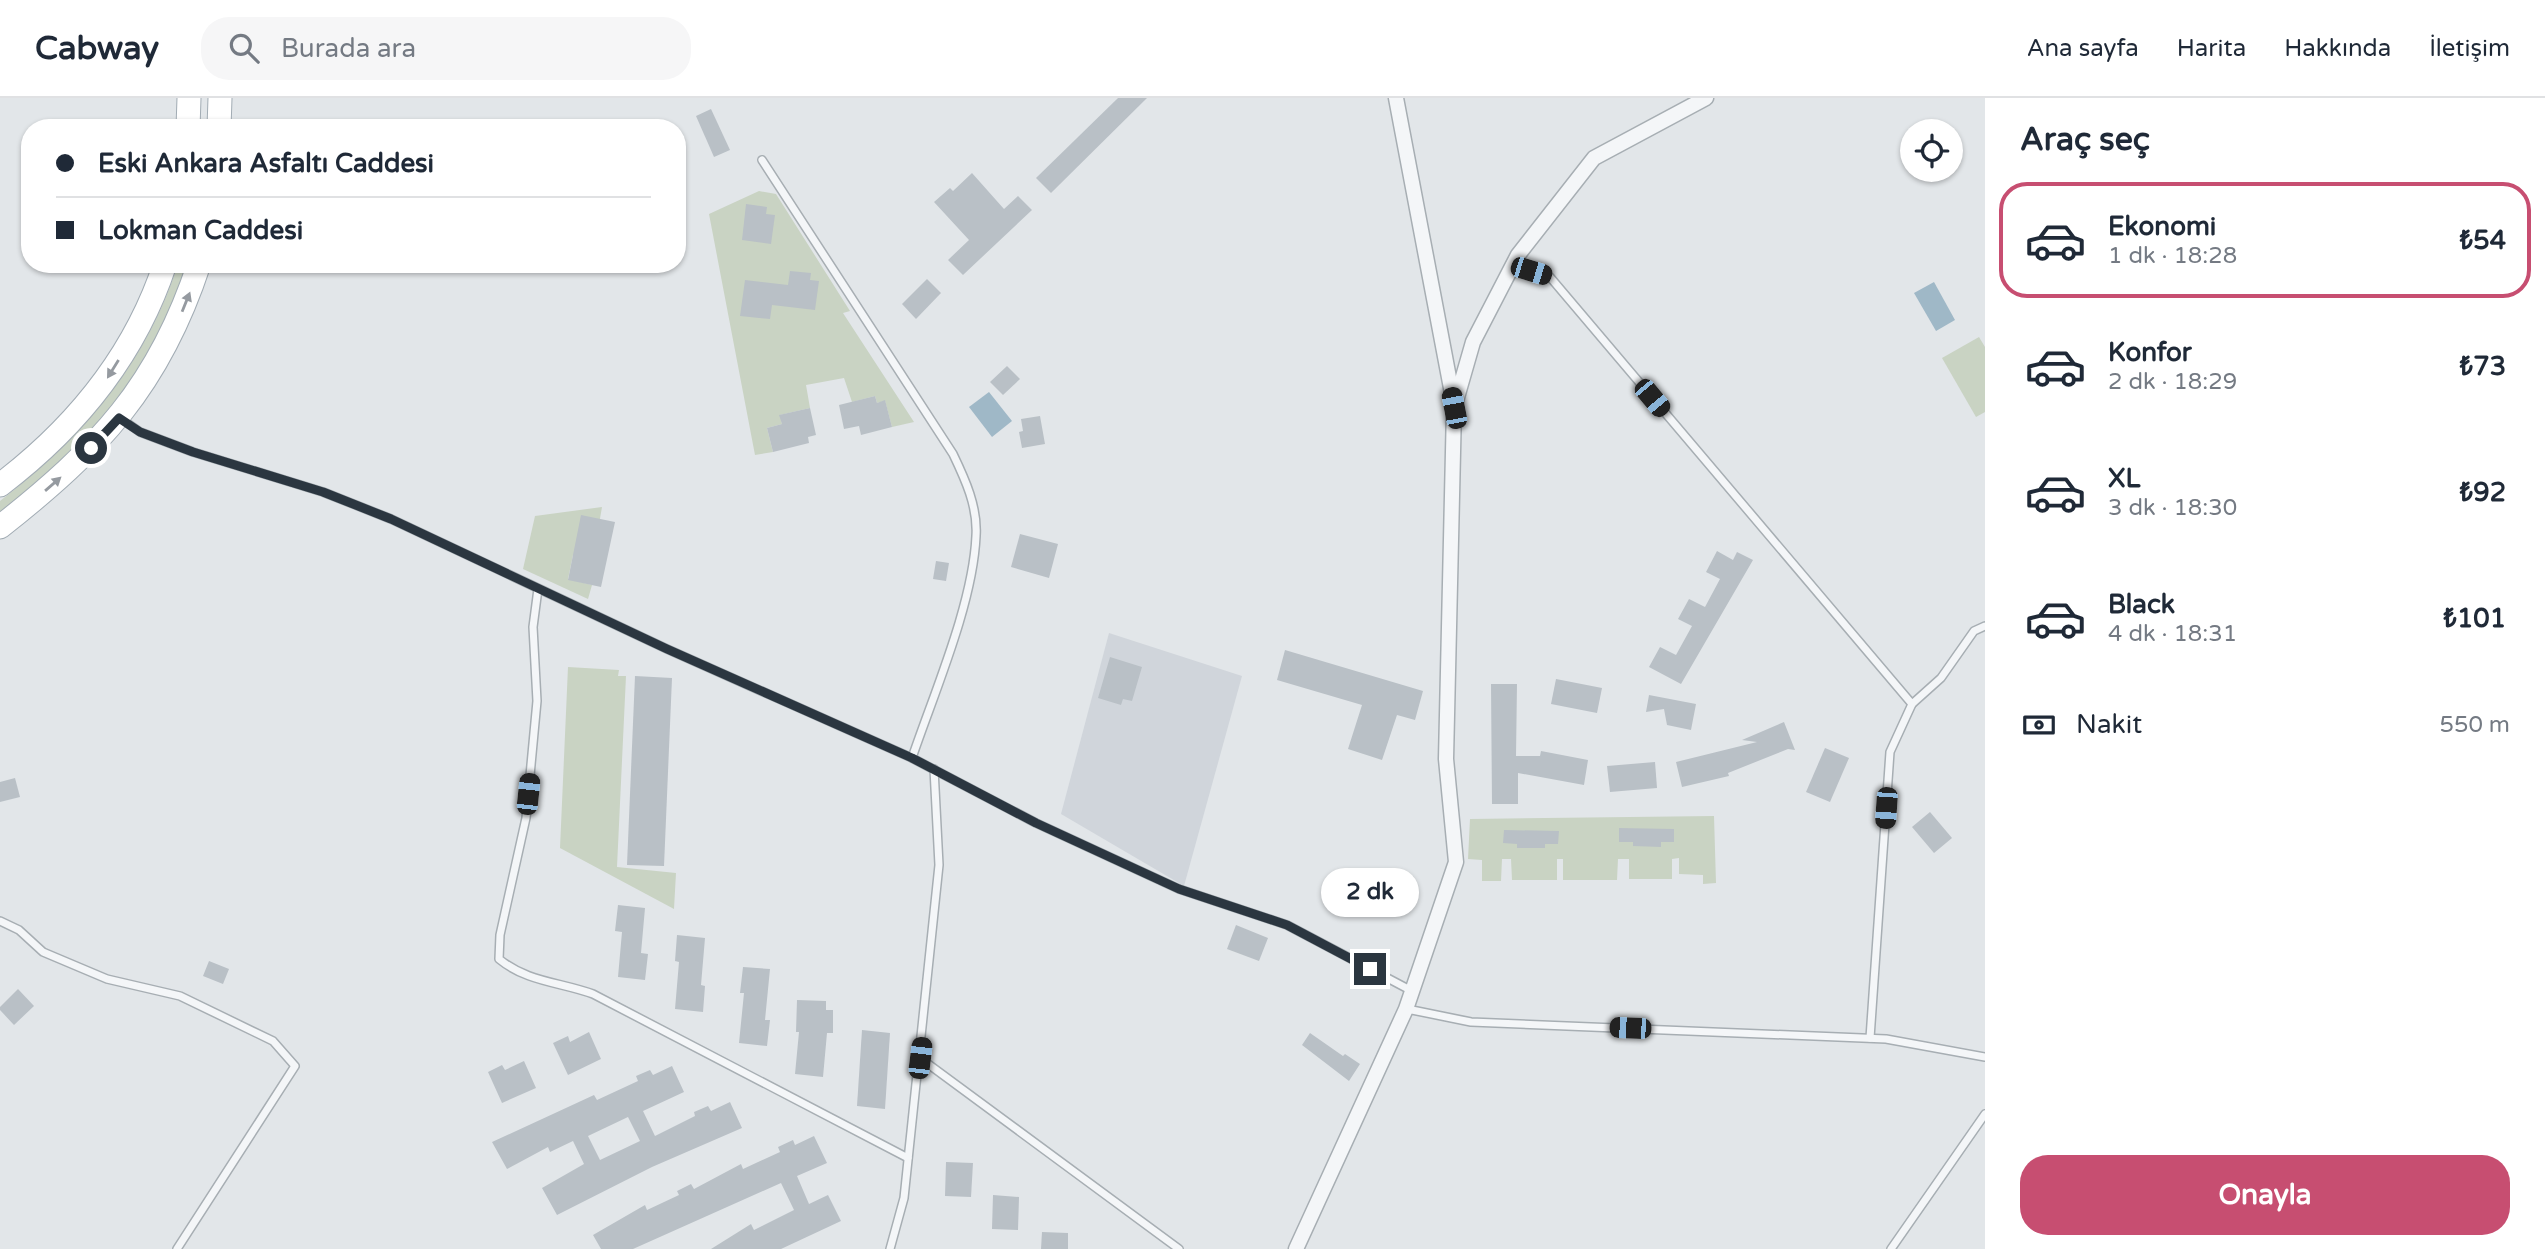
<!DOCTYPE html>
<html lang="tr">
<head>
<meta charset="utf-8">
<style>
  :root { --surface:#fff; --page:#f6f6f7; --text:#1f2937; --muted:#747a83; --line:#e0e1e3; --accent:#c74e71 }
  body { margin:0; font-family:"Varela Round",sans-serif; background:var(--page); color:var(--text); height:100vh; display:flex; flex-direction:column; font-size:26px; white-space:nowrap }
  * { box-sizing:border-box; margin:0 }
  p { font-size:23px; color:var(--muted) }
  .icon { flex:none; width:38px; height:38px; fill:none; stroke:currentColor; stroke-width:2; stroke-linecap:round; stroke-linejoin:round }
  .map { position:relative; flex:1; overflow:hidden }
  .panel { display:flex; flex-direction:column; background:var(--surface); width:560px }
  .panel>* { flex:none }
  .top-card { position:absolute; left:21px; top:21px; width:665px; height:154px; border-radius:28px; box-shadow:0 2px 5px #0004; display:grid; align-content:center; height:154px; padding:0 35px; background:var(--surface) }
  .fabs { position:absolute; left:1900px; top:21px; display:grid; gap:14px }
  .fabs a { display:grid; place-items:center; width:63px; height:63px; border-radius:50%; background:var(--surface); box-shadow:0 2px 5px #0004; font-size:35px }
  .end { position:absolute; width:32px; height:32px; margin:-16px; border:9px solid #2b3640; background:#fff; box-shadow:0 0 0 4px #fff }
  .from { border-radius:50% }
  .bubble { position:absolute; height:49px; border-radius:24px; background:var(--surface); box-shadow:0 2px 5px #0004; font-size:23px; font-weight:800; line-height:49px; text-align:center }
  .car { position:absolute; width:21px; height:42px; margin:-21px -10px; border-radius:9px; box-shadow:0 0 5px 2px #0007; background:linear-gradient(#222 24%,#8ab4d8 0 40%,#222 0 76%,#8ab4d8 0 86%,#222 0) }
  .top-card b { display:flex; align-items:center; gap:24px; height:66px; font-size:26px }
  .top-card b+b { border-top:2px solid var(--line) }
  .top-card i { width:18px; height:18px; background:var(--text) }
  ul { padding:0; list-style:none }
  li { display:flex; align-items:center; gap:21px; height:116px; margin:0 14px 10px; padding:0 21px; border:4px solid transparent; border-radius:28px }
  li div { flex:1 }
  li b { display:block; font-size:26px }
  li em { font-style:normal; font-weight:800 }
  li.active { border-color:var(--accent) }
  li>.icon { width:63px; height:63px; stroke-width:1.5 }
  h2 { padding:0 35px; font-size:32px; line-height:84px }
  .pay { display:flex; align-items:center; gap:18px; height:77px; padding:0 35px; font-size:26px }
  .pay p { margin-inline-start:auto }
  .primary-button { display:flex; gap:14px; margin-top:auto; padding:14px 35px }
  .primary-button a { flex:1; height:80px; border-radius:28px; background:var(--accent); color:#fff; font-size:28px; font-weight:800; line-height:80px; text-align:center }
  header { display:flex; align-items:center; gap:42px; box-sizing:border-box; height:98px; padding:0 35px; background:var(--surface); border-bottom:2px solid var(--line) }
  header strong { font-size:33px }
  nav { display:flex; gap:38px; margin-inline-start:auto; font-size:24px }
  .search { width:490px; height:63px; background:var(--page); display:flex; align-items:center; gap:18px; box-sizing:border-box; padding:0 24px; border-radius:28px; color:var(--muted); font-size:26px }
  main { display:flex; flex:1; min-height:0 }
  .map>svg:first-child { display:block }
  .built { fill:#d0d5db }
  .green { fill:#c9d3c3 }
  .water { fill:#9fb8c7 }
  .building { fill:#b9c0c6; fill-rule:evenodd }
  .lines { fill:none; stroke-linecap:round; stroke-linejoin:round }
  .lane-casing { stroke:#a7aeb3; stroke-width:10 }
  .street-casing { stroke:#a7aeb3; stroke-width:17 }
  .primary-casing { stroke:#a2acb4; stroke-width:25 }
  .lane { stroke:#f4f6f8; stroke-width:7 }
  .street { stroke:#f4f6f8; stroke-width:14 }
  .primary { stroke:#fff; stroke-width:23 }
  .oneway { fill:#959aa0 }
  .route { stroke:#2b3640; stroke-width:9 }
</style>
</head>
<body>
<header>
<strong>Cabway</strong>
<div class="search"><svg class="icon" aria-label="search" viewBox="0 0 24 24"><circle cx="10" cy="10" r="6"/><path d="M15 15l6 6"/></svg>Burada ara</div>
<nav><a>Ana sayfa</a><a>Harita</a><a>Hakkında</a><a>İletişim</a></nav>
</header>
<main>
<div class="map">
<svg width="1985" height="1151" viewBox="0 0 1985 1151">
  <rect width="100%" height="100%" fill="#e2e6e9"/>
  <path class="built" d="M 1109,535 L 1242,578 L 1184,788 L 1061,716 Z"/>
  <g class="green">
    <path d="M 759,93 L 776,96 L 850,213 L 843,215 L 914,324 L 892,329 L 885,303 L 877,305 L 875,298 L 852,304 L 844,280 L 806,287 L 810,310 L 780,317 L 782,326 L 767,330 L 773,354 L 755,357 L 709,116 Z"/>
    <path d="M 178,166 L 188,166 C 179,189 171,214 160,236 C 124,309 64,366 0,414 L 0,403 C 81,341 147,265 178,166 Z"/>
    <path d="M 1979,239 L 1985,249 L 1985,314 L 1976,319 L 1942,260 Z"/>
    <path d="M 602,409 L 593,461 L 573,457 L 568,481 L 592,487 L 588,501 L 523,471 L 535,418 Z"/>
    <path d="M 568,569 L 619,572 L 618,578 L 626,578 L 617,769 L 676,775 L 674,811 L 560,750 Z"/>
    <path d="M 1714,718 L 1716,785 L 1703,786 L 1703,777 L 1679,776 L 1679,760 L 1672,761 L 1672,781 L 1629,781 L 1629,761 L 1618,761 L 1617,782 L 1563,782 L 1563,761 L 1557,761 L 1557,782 L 1512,782 L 1511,761 L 1502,761 L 1501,783 L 1482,783 L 1482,762 L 1468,761 L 1470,721 Z"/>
  </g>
  <g class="water">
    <path d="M 1934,184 L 1955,222 L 1936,233 L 1914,195 Z"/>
    <path d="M 989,294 L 1012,323 L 992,339 L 969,309 Z"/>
  </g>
  <g class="building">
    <path d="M 1118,0 L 1147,0 L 1051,95 L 1036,80 Z"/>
    <path d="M 711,11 L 730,52 L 714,59 L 696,18 Z"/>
    <path d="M 972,75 L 1004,111 L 1018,98 L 1032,112 L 963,177 L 948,162 L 969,142 L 934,104 L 950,90 L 953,93 Z"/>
    <path d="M 746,106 L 767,109 L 766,116 L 775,117 L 771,146 L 742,142 Z"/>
    <path d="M 790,173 L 811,175 L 810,182 L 819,183 L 815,212 L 772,207 L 770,221 L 740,218 L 745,182 L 788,187 Z"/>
    <path d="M 927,181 L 941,195 L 916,221 L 902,206 Z"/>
    <path d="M 1007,268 L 1020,281 L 1003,297 L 990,284 Z"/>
    <path d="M 875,298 L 877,305 L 885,302 L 892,329 L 861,337 L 859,328 L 844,331 L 839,307 Z"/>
    <path d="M 810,310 L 816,337 L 808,339 L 809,345 L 773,354 L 767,330 L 782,326 L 779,317 Z"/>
    <path d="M 1040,318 L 1045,346 L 1022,350 L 1019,334 L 1023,333 L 1021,321 Z"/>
    <path d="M 581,417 L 615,424 L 601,489 L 568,482 Z"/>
    <path d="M 1020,436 L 1058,446 L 1049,480 L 1011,469 Z"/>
    <path d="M 1717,453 L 1733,462 L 1737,454 L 1753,462 L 1681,586 L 1649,569 L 1660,549 L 1676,557 L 1692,528 L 1678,521 L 1689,501 L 1705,509 L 1720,481 L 1706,474 Z"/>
    <path d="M 936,463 L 949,465 L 946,483 L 933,481 Z"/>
    <path d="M 1285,552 L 1423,593 L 1415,622 L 1397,617 L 1382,662 L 1348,651 L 1362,607 L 1277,582 Z"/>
    <path d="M 1110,559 L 1142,569 L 1132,603 L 1123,601 L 1121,607 L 1098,600 Z"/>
    <path d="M 635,578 L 672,580 L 664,768 L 627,767 Z"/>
    <path d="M 1556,581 L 1602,590 L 1597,615 L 1551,606 Z"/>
    <path d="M 1491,586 L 1517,586 L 1516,658 L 1540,658 L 1541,653 L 1588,662 L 1584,687 L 1518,675 L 1518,706 L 1492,706 Z"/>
    <path d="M 1649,597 L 1696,606 L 1691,632 L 1667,627 L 1664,611 L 1646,614 Z"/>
    <path d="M 1784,624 L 1795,652 L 1788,651 L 1728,675 L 1729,678 L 1682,689 L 1676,664 L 1757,644 L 1742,642 Z"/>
    <path d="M 1825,650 L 1849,660 L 1830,704 L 1806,694 Z"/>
    <path d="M 1655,664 L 1657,690 L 1610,694 L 1607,668 Z"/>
    <path d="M 15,680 L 20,699 L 0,704 L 0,684 Z"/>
    <path d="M 1930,714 L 1952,740 L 1934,755 L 1912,729 Z"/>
    <path d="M 1619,730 L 1674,731 L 1674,744 L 1661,744 L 1661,749 L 1633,748 L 1633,744 L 1619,744 Z"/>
    <path d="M 1504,732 L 1559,733 L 1558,746 L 1545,746 L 1545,750 L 1517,750 L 1517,746 L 1503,745 Z"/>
    <path d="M 1395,773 L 1414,779 L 1406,802 L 1387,796 Z"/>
    <path d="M 618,807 L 645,810 L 641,855 L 648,856 L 645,882 L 618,879 L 622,834 L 615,833 Z"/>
    <path d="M 1236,827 L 1268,840 L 1259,863 L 1227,851 Z"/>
    <path d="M 677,837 L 705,840 L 701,887 L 705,888 L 703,914 L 675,911 L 679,864 L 675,863 Z"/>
    <path d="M 209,863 L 229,871 L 223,886 L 203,878 Z"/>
    <path d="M 743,869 L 770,871 L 765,922 L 770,922 L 767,948 L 739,945 L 744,895 L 740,895 Z"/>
    <path d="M 18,891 L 34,908 L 14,927 L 0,912 L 0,909 Z"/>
    <path d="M 797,902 L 826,903 L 826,912 L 833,912 L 833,935 L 827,935 L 823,979 L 795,976 L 799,934 L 796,934 Z"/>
    <path d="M 862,932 L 890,935 L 885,1011 L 857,1008 Z"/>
    <path d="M 589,934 L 601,961 L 568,977 L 553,945 L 568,938 L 570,944 Z"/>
    <path d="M 1310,935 L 1343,958 L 1345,956 L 1360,966 L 1349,983 L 1302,947 Z"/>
    <path d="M 524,963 L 536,990 L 502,1005 L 488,974 L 502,967 L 505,972 Z"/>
    <path d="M 672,968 L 684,994 L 643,1013 L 655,1038 L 695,1018 L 694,1014 L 708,1008 L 711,1013 L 730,1004 L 742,1030 L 652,1069 L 557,1117 L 542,1090 L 584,1066 L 573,1043 L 550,1054 L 548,1049 L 507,1071 L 492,1044 L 594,997 L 597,1002 L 638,983 L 636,978 L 650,972 L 653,977 ZM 628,1019 L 640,1043 L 600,1062 L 588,1038 Z"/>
    <path d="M 814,1038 L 827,1065 L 797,1078 L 809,1106 L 828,1097 L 841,1123 L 781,1151 L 711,1151 L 751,1126 L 754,1132 L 794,1112 L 781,1085 L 633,1151 L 601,1151 L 593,1137 L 645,1107 L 647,1112 L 679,1097 L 677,1093 L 691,1086 L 694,1091 L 741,1066 L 743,1071 L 780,1054 L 778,1049 L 793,1042 L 795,1047 Z"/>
    <path d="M 946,1064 L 973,1065 L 971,1099 L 945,1098 Z"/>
    <path d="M 993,1097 L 1019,1099 L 1018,1132 L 992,1131 Z"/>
    <path d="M 1042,1134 L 1068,1135 L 1068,1151 L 1041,1151 Z"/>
  </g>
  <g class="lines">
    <g class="lane-casing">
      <g id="lane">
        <path d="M 762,62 L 953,356 C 965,381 978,409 976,438 C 973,506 934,595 912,660"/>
        <path d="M 1513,167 L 1550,179 L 1912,606 L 1941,580 L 1974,533 L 1985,528"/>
        <path d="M 120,320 L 140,334 L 193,354 L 323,394 L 391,421 L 667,551 L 912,660 L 1036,725 L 1179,791 L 1287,827 L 1412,893"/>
        <path d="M 538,491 L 533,529 L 537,603 L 526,720 L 500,837 L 499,861 C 527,884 560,884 593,896 L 908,1060"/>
        <path d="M 0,823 L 19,832 L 43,854 L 107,881 L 180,898 L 273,943 L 295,968 L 177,1151"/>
        <path d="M 1407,911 L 1471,924 L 1886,941 L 1985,959"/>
        <path d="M 1870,940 L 1890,654 L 1912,606"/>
        <path d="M 920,960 L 1179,1151"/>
        <path d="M 890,1151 L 904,1100 L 939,767 L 934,671"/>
        <path d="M 1891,1151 L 1985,1016"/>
      </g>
    </g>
    <g class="street-casing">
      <g id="street">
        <path d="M 1396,0 L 1454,306"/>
        <path d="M 1296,1151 L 1406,911 L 1456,764 L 1446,661 L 1454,310 L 1473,244 L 1518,157 L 1594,60 L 1706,0"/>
      </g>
    </g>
    <g class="primary-casing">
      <g id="primary">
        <path d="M 188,30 L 189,0"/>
        <path d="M 219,30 L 220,0"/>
        <path d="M 0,387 C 75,330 135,257 165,166"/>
        <path d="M 0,429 C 99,351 159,288 199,166"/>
      </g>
    </g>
    <use href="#lane" class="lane"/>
    <use href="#street" class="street"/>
    <use href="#primary" class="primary"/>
  </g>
  <defs><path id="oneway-solid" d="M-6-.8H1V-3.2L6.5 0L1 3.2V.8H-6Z" transform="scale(1.75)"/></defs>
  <g class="oneway">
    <use href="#oneway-solid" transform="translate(186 204) rotate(-68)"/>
    <use href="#oneway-solid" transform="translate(113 271) rotate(122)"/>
    <use href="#oneway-solid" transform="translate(53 386) rotate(-41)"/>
  </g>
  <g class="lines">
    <path class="route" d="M 91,350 L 119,320 L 140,334 L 193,354 L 323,394 L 391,421 L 667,551 L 912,660 L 1036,725 L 1179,791 L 1287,827 L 1370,871"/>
  </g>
</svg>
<div class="fabs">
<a><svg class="icon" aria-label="locate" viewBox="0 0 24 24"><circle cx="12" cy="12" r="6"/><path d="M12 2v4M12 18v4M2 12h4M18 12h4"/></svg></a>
</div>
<i class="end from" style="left:91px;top:350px"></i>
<i class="end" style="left:1370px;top:871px"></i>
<div class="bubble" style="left:1321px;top:770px;width:98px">2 dk</div>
<i class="car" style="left:1531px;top:173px;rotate:107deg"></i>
<i class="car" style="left:1652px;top:300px;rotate:140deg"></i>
<i class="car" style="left:1454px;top:310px;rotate:349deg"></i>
<i class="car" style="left:528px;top:696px;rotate:6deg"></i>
<i class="car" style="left:1886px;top:710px;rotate:184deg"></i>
<i class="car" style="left:1630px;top:930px;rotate:272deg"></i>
<i class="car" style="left:920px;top:960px;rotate:7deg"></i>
<div class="top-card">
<b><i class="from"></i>Eski Ankara Asfaltı Caddesi</b>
<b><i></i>Lokman Caddesi</b>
</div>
</div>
<section class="panel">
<h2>Araç seç</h2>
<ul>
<li class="active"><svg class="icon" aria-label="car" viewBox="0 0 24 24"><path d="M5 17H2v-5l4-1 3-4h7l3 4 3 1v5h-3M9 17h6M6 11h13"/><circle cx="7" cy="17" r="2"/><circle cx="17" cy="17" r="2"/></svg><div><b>Ekonomi</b><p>1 dk · 18:28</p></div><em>₺54</em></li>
<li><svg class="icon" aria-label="car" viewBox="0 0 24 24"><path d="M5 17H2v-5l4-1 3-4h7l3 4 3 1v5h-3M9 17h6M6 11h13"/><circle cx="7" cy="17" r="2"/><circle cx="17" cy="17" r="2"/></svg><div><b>Konfor</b><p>2 dk · 18:29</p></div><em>₺73</em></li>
<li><svg class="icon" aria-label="car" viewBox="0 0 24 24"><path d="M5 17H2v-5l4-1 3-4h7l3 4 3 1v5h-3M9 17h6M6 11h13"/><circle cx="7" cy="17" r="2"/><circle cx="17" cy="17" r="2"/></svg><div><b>XL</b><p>3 dk · 18:30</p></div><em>₺92</em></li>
<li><svg class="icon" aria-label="car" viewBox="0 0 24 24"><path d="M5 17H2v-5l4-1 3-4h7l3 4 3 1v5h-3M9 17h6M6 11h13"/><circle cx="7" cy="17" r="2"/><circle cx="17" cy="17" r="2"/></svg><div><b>Black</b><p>4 dk · 18:31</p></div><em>₺101</em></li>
</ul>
<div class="pay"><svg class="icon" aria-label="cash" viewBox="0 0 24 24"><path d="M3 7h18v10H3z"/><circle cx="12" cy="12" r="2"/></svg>Nakit<p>550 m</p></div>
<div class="primary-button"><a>Onayla</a></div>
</section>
</main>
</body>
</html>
